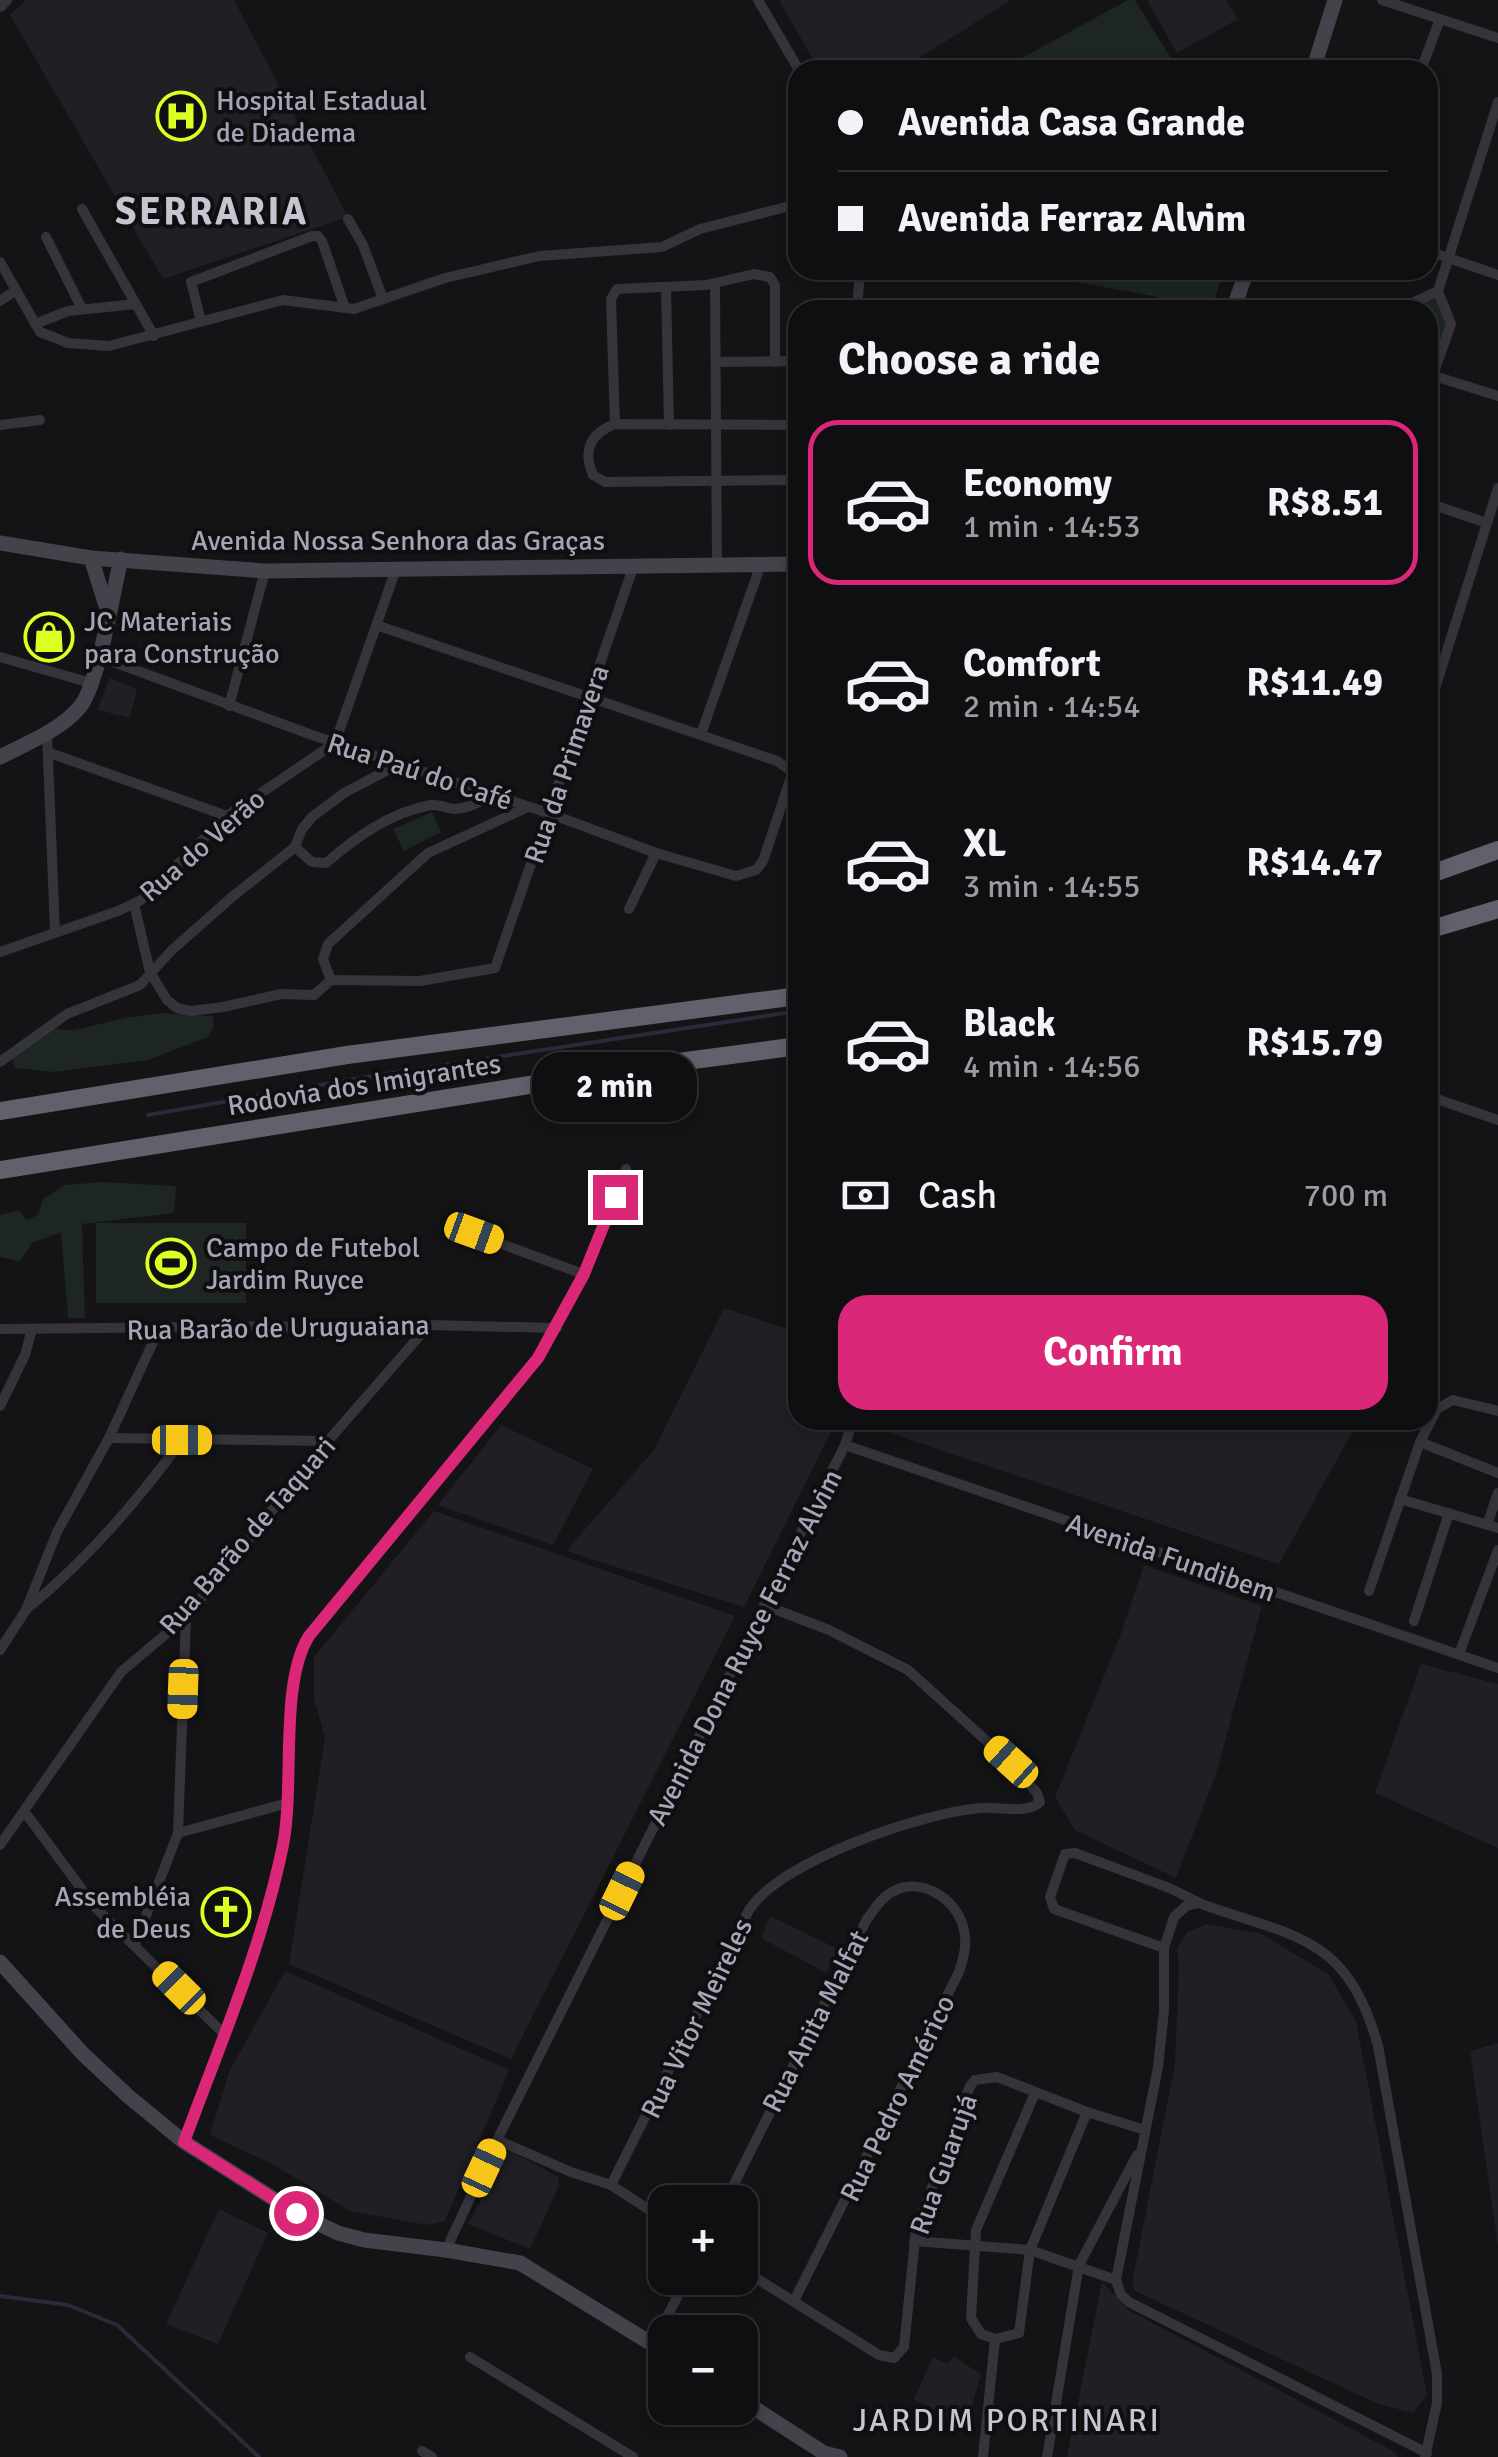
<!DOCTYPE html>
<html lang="en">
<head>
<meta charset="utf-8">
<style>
  :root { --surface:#0f0e10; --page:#1d1c1e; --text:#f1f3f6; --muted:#9b9c9f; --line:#2f2e30; --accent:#db2777 }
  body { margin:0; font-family:Signika,sans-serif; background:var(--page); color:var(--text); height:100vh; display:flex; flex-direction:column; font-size:38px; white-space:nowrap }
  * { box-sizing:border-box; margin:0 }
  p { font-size:32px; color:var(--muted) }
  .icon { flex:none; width:55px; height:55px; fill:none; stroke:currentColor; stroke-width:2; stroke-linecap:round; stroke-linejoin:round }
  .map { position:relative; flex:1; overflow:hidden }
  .details { position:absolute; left:788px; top:300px; width:650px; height:1130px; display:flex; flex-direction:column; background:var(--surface); border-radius:30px; box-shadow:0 5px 15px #0003,0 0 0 2px var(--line) }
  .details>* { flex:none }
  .hud { position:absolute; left:788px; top:60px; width:650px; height:220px; border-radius:30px; box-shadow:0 5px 15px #0003,0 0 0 2px var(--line); display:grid; align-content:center; height:220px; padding:0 50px; background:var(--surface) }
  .tools { position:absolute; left:648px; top:2185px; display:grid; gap:20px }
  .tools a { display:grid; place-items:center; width:110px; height:110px; border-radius:20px; background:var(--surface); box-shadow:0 5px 15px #0003,0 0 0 2px var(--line); font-size:50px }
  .end { position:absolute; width:45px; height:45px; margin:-22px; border:12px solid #db2777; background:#fff; box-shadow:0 0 0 5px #fff }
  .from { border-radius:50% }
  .bubble { position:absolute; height:70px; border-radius:30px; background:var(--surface); box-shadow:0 5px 15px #0003,0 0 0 2px var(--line); font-size:32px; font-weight:700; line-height:70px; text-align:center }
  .car { position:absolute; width:30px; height:60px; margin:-30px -15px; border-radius:12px; box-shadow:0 0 8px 2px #0007; background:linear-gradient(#f5c518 24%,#345 0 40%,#f5c518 0 76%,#345 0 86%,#f5c518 0) }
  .hud b { display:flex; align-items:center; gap:35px; height:95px; font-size:38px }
  .hud b+b { border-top:2px solid var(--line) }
  .hud i { width:25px; height:25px; background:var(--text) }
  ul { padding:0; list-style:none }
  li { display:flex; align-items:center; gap:30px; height:165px; margin:0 20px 15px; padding:0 30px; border:5px solid transparent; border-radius:30px }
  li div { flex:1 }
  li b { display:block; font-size:38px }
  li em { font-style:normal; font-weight:700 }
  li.selected { border-color:var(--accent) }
  li>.icon { width:90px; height:90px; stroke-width:1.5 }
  h2 { padding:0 50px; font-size:45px; line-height:120px }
  .pay { display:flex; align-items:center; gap:25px; height:110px; padding:0 50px; font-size:38px }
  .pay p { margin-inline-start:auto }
  .button { display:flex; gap:20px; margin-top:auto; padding:20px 50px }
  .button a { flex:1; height:115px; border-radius:30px; background:var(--accent); color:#fff; font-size:40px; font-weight:700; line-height:115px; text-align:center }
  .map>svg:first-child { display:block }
  .built { fill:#211f23 }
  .green { fill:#1d2623 }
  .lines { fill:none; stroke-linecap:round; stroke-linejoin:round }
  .stream { stroke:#292a3a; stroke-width:4 }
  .minor { stroke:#36343b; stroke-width:10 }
  .tertiary { stroke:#36343b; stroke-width:12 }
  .secondary { stroke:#44424b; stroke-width:15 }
  .motorway { stroke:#63606c; stroke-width:18 }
  .route { stroke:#db2777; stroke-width:12 }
  .labels { text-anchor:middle; stroke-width:8; stroke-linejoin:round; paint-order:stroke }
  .poi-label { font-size:28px; fill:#a7a4b7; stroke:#0f0e10; text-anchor:start }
  .street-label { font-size:28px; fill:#a7a4b7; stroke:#0f0e10 }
  .quarter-label { font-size:32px; letter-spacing:2.5px; fill:#c8c5d3; stroke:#0f0e10 }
  .district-label { font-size:38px; font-weight:bold; letter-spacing:2.5px; fill:#c8c5d3; stroke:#0f0e10 }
</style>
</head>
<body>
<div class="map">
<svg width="1498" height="2457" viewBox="0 0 1498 2457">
  <rect width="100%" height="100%" fill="#141315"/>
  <g class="built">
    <path d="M 26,0 L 234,0 L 348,217 L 163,279 L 10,15 Z"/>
    <path d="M 779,0 L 1011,0 L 900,70 L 819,70 Z"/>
    <path d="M 1147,0 L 1226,0 L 1238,19 L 1177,53 Z"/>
    <path d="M 109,678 L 137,689 L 130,718 L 98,710 Z"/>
    <path d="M 724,1308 L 797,1332 L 798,1420 L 837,1420 L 744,1607 L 566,1551 L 654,1450 Z"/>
    <path d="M 875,1420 L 1359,1420 L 1279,1564 L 872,1427 Z"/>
    <path d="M 501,1425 L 593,1469 L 553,1545 L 438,1505 Z"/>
    <path d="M 434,1511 L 735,1616 L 511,2059 L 289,1964 L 325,1738 L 314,1699 L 314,1657 Z"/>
    <path d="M 1144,1565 L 1262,1606 L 1216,1774 L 1176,1878 L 1075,1830 L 1055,1797 L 1120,1636 Z"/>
    <path d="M 1421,1664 L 1498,1684 L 1498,1848 L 1375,1793 Z"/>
    <path d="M 770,1916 L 838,1949 L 826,1973 L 761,1938 Z"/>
    <path d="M 1207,1924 L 1262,1934 L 1329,1975 L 1356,2021 L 1427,2395 L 1413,2413 L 1376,2403 L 1135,2291 L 1132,2283 L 1175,2064 L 1179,1966 L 1177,1948 L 1187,1932 Z"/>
    <path d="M 285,1971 L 509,2070 L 445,2221 L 427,2225 L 350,2211 L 274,2165 L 210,2135 L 229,2072 Z"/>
    <path d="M 1498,2043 L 1498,2247 L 1470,2051 Z"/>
    <path d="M 508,2150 L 558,2177 L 559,2186 L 530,2249 L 468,2224 Z"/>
    <path d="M 219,2209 L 268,2233 L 218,2344 L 166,2324 Z"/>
    <path d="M 1102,2282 L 1128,2310 L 1395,2452 L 1398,2457 L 1067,2457 Z"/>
    <path d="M 954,2356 L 981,2375 L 965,2429 L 914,2399 L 933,2357 L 947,2364 Z"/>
  </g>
  <g class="green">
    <path d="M 1128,0 L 1135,0 L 1178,70 L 1000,70 Z"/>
    <path d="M 1011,270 L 1224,270 L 1212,307 Z"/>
    <path d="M 1438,291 L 1450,315 L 1433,375 L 1428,374 L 1428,310 L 1410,310 Z"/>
    <path d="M 432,812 L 441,832 L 404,851 L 393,829 Z"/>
    <path d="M 161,1013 L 213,1016 L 214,1027 L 208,1037 L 148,1060 L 54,1072 L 15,1068 L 12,1060 L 52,1029 L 74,1030 L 125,1018 Z"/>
    <path d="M 103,1182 L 176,1186 L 174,1213 L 82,1224 L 85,1318 L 68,1318 L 61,1232 L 32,1243 L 20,1261 L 0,1257 L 0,1215 L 19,1210 L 26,1220 L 38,1215 L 43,1199 L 65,1185 Z"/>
    <rect x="96" y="1223" width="150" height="80"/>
  </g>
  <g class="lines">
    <g class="stream">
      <path d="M 148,1115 L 366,1077 L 798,1011"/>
      <path d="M 0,2296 L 68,2305 L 117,2325 L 259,2457"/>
    </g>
    <g class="minor">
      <path d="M 758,0 L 799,70"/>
      <path d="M 1382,0 L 1498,38"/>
      <path d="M 1421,70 L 1440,19"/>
      <path d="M 82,209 L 154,336"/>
      <path d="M 348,219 L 363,245 L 383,299"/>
      <path d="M 46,237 L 82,309"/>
      <path d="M 1428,251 L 1498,275"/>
      <path d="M 0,262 L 40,332 L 68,343 L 109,346 L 283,300 L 354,309 L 445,278 L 539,256 L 662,247 L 700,229 L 798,204"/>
      <path d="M 715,284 L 717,563"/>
      <path d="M 666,287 L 669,425"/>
      <path d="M 1438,291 L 1498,102"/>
      <path d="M 0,301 L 16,290"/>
      <path d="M 857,310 L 860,270"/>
      <path d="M 1410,310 L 1414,302 L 1438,291"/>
      <path d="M 201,321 L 191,282 L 312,236 L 318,236 L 322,241 L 345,308"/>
      <path d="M 35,324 L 68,311 L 136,304"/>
      <path d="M 716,362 L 798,361"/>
      <path d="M 1428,374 L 1498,396"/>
      <path d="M 1433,375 L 1451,324 L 1438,291"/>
      <path d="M 615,424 L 611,299 L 617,289 L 706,285 L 754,274 L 770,277 L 775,285 L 775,362"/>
      <path d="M 0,425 L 40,420"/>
      <path d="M 798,425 L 615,424 C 591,433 582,450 593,475 L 605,482 L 798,480"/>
      <path d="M 1428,503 L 1487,523"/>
      <path d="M 379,626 L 777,761 L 794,773"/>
      <path d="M 97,656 L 312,735 L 548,813 L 656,853 L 736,876 L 756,870 L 763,861 L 798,756"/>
      <path d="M 0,657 L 91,683"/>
      <path d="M 229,706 L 265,571"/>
      <path d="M 1428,711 L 1498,488"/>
      <path d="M 47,733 L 55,932"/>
      <path d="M 701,734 L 761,564"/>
      <path d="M 50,753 L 227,816"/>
      <path d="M 295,847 L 312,862 L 326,863 C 356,837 391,812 431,805 C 439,804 446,808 454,809 C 468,809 480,801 492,796"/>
      <path d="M 134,904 L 150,972 L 167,1000 L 177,1008 L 191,1011 L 223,1007 L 281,994 L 314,995 L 331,980 L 420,981 L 495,968 L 634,565"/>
      <path d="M 629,909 L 656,853"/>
      <path d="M 0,952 L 118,911 L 141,900 L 227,816 L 335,743 L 396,569"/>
      <path d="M 331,980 L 323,959 L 328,944 L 428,853 L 528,807"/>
      <path d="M 0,1062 L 67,1014 L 140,985 L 172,950 L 232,897 L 295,847 L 302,829 L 312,817 L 344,793 L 399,764"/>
      <path d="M 1428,1096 L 1498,1120"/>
      <path d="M 472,1233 L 583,1274"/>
      <path d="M 0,1329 L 429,1325 L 557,1328"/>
      <path d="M 0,1406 L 25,1355 L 32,1329"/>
      <path d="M 109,1438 L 328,1441"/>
      <path d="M 1420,1442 L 1498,1473"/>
      <path d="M 845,1445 L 1498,1668"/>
      <path d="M 1400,1499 L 1498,1528"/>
      <path d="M 1487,1525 L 1498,1493"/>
      <path d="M 1369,1591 L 1420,1442 L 1437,1409 L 1453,1400 L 1498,1411"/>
      <path d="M 28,1608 C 88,1559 137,1502 182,1440"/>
      <path d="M 1414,1621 L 1449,1513"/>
      <path d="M 0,1650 L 26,1610 L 57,1532 L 109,1438 L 159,1329"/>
      <path d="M 1459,1654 L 1498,1550"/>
      <path d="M 24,1811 L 95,1907 L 223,2033"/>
      <path d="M 178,1833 L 288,1803"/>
      <path d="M 0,1845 L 121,1672 L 186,1617 L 328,1441 L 429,1325"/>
      <path d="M 1198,1903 L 1186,1906 L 1174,1917 L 1164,1948 L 1164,2011 L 1158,2067 L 1116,2280 L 1121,2295 L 1129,2302 L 1427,2453"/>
      <path d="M 135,1944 L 178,1833 L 186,1617"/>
      <path d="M 1164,1948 L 1054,1909 L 1050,1897 L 1065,1854 L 1075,1853 C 1107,1865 1138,1876 1169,1888 C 1181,1893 1192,1900 1204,1905 C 1298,1938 1347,1936 1378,2046 L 1437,2374 L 1437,2403 L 1425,2457"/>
      <path d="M 1035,2093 L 976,2230 L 971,2318 L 981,2334 L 995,2339 L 1019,2333 L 1030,2250 L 1087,2112"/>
      <path d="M 497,2140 L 571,2172 L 611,2185 L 665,2220"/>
      <path d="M 184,2142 C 220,2044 262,1947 283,1845 C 295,1785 279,1684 309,1636 L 538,1358 L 583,1274 L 626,1169"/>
      <path d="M 611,2185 L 749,1910 C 780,1861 922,1813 980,1808 C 999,1806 1026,1815 1040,1802 L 1037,1793 L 1011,1763 L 908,1670 L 829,1630 L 764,1605"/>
      <path d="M 725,2202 L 867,1919 C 875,1909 882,1896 894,1891 C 921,1877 955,1898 963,1926 C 968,1942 964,1957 959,1972 L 794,2301"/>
      <path d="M 914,2241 L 1030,2250 L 1116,2280"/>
      <path d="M 446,2250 L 497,2140 L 845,1445 L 853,1420"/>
      <path d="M 740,2268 L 879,2355 L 894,2358 L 904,2347 L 916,2230 L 970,2086 L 975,2080 L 997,2077 L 1087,2112 L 1145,2130"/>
      <path d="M 653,2344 L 687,2278"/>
      <path d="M 470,2357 L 633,2457"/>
      <path d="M 422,2451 L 432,2457"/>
      <path d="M 983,2457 L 995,2339"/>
      <path d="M 1047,2457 L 1079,2265 L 1137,2155"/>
    </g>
    <path class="tertiary" d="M 0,6 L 6,0"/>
    <g class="secondary">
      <path d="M 1313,70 L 1335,0"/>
      <path d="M 1233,310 L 1247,270"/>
      <path d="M 0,543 L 91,558 L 265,571 L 798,564"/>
      <path d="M 91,558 L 107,609"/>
      <path d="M 0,757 C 27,743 59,731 79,708 C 98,688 113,591 121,559"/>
      <path d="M 0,1962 L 83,2054 L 128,2096 L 184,2142 L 296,2213 L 338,2233 L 364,2240 L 446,2250 L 520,2263 L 665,2352"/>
      <path d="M 740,2399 L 824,2453 L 840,2457"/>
    </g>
    <g class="motorway">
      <path d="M 1428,875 L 1498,850"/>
      <path d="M 1428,930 L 1498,909"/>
      <path d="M 0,1111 L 347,1055 L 798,996"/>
      <path d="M 0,1170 L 641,1067 L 798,1046"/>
    </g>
  </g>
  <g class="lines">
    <path class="route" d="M 296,2213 L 184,2142 C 220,2044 262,1948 283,1845 C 295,1785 279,1684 309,1636 L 538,1358 L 584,1274 L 615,1197"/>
  </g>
  <defs>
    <g id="hospital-ring" transform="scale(2.5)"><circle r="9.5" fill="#0f0e10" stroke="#deff22" stroke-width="1.5"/><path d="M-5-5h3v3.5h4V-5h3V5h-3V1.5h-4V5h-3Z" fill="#deff22"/></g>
    <g id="shop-ring" transform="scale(2.5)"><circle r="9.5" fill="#0f0e10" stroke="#deff22" stroke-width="1.5"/><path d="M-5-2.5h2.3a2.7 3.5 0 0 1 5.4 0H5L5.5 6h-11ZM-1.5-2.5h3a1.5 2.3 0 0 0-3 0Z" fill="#deff22"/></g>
    <g id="stadium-ring" transform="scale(2.5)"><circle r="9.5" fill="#0f0e10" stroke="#deff22" stroke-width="1.5"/><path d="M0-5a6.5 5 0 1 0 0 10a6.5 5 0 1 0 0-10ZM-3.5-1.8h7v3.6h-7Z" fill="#deff22"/></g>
    <g id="church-ring" transform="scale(2.5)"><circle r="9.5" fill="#0f0e10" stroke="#deff22" stroke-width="1.5"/><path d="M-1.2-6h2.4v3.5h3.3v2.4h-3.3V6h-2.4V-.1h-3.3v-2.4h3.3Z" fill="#deff22"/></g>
  </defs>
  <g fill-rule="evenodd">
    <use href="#hospital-ring" x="181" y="116"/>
    <use href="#shop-ring" x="49" y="637"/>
    <use href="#stadium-ring" x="171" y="1263"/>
    <use href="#church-ring" x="226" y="1912"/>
  </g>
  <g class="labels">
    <g class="poi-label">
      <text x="216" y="110">Hospital Estadual<tspan x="216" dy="32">de Diadema</tspan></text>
      <text x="84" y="631">JC Materiais<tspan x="84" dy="32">para Construção</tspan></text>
      <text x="206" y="1257">Campo de Futebol<tspan x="206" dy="32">Jardim Ruyce</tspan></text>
      <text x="191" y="1906" text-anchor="end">Assembléia<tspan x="191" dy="32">de Deus</tspan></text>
    </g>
    <g class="street-label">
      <text x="398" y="550">Avenida Nossa Senhora das Graças</text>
      <text transform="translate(566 764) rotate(-71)" y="10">Rua da Primavera</text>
      <text transform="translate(420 771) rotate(18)" y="10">Rua Paú do Café</text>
      <text transform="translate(202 845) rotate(-41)" y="10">Rua do Verão</text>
      <text transform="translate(364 1084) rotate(-9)" y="10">Rodovia dos Imigrantes</text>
      <text transform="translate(278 1327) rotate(-1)" y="10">Rua Barão de Uruguaiana</text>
      <text transform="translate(247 1535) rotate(-49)" y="10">Rua Barão de Taquari</text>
      <text transform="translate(1171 1557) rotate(19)" y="10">Avenida Fundibem</text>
      <text transform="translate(744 1647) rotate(-63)" y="10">Avenida Dona Ruyce Ferraz Alvim</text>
      <text transform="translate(696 2018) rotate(-64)" y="10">Rua Vitor Meireles</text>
      <text transform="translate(815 2021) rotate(-63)" y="10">Rua Anita Malfat</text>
      <text transform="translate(897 2098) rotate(-64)" y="10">Rua Pedro Américo</text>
      <text transform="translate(943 2164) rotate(-70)" y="10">Rua Guarujá</text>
    </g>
    <g class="quarter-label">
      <text x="1007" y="2431">JARDIM PORTINARI</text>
    </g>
    <g class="district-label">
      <text x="212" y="224">SERRARIA</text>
    </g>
  </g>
</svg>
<div class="tools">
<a>+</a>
<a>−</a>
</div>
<i class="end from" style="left:296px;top:2213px"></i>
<i class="end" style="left:615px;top:1197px"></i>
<div class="bubble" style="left:532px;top:1052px;width:165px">2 min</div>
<i class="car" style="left:474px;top:1233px;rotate:110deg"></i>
<i class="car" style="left:182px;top:1440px;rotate:90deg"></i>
<i class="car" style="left:183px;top:1689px;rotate:182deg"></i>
<i class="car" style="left:1011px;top:1762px;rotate:312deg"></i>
<i class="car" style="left:622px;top:1891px;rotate:26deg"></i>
<i class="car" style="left:179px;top:1988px;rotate:315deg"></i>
<i class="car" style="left:484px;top:2168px;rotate:25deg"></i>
<div class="hud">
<b><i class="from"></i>Avenida Casa Grande</b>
<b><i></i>Avenida Ferraz Alvim</b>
</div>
<section class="details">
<h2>Choose a ride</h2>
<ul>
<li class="selected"><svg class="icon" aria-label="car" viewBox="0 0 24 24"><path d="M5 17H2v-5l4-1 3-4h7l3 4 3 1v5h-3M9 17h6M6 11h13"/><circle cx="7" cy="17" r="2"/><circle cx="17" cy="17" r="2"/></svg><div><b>Economy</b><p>1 min · 14:53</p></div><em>R$8.51</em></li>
<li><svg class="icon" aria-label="car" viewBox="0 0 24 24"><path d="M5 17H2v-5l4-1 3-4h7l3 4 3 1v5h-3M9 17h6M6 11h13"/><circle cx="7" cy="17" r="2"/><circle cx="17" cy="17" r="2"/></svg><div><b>Comfort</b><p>2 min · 14:54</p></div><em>R$11.49</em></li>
<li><svg class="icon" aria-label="car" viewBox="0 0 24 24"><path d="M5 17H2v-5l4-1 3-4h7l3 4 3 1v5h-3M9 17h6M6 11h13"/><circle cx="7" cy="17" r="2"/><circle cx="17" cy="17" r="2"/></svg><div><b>XL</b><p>3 min · 14:55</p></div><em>R$14.47</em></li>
<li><svg class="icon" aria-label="car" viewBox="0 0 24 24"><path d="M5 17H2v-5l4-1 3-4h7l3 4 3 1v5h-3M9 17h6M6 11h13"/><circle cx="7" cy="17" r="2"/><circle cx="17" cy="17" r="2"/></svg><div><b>Black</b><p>4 min · 14:56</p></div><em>R$15.79</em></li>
</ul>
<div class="pay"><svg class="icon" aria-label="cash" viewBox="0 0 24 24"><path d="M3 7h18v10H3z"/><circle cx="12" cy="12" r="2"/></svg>Cash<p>700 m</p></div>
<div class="button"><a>Confirm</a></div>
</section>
</div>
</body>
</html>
